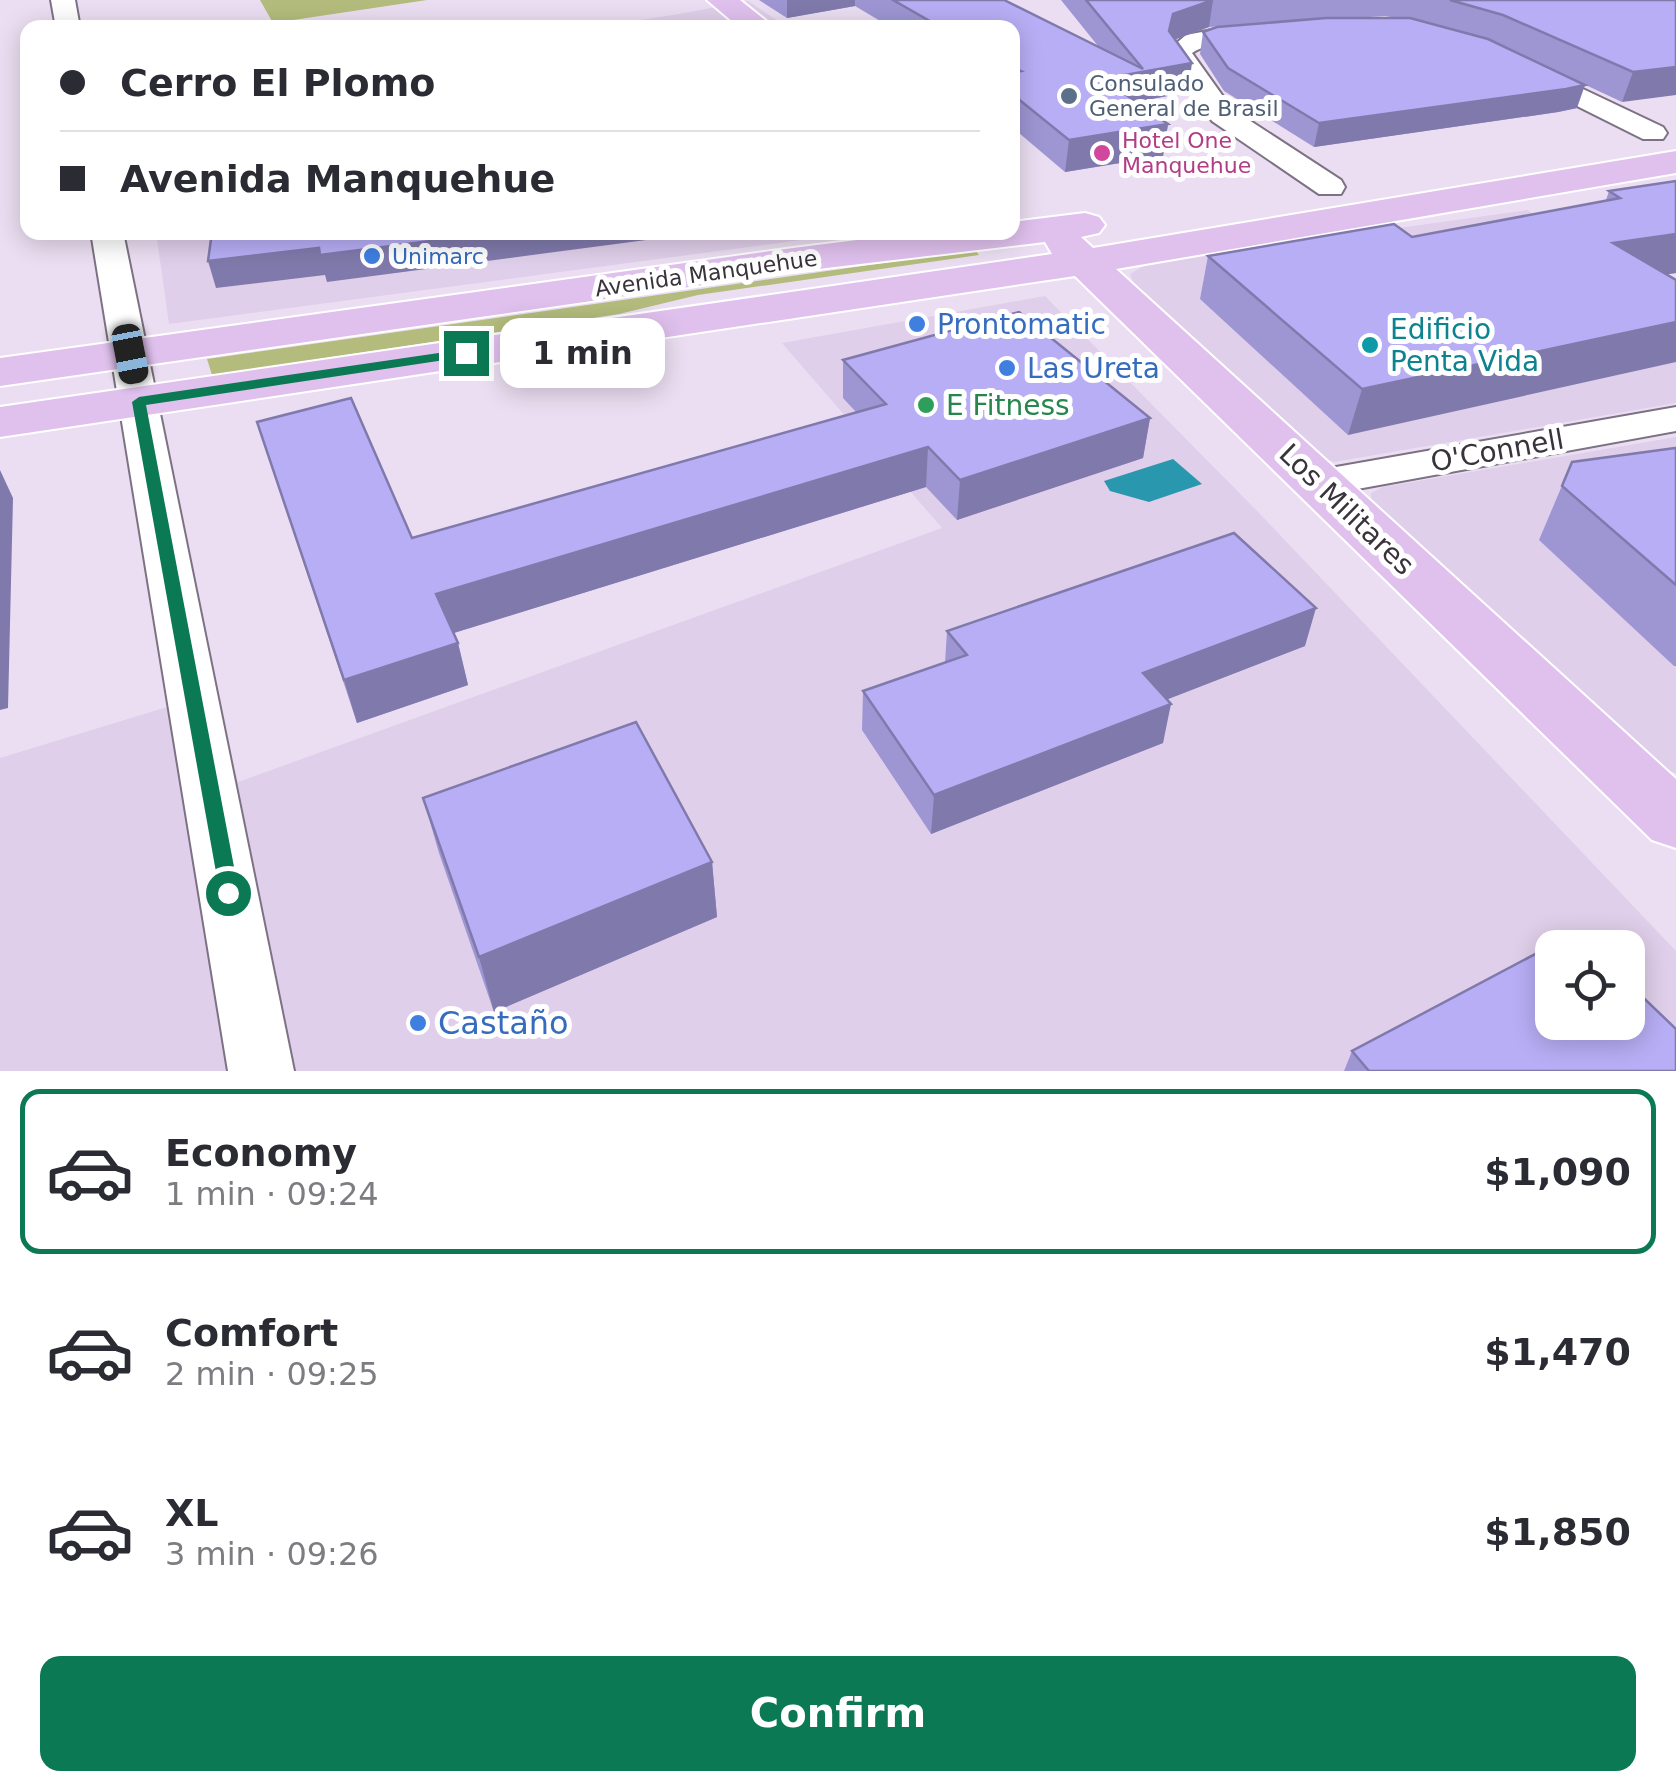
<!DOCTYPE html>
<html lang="en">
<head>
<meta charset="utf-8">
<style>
  :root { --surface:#fff; --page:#f7f7f7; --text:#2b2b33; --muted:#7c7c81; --line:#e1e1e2; --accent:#0b7954 }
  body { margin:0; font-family:"DejaVu Sans",sans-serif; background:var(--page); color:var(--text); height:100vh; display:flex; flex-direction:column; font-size:38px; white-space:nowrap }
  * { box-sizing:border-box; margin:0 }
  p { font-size:32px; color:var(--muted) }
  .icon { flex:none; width:55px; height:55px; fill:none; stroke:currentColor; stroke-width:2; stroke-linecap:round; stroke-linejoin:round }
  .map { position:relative; height:1071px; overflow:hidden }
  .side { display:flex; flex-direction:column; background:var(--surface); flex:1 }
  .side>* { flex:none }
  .guide { position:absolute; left:20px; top:20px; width:1000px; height:220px; border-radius:20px; box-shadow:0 5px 25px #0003; display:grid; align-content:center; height:220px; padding:0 40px; background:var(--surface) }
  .controls { position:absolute; left:1535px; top:930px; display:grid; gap:20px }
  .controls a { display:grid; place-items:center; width:110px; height:110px; border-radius:20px; background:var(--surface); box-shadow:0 5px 25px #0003; font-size:50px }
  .end { position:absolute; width:45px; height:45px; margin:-22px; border:12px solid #0b7954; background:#fff; box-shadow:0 0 0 5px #fff }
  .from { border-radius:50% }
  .bubble { position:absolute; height:70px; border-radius:20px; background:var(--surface); box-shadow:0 5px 25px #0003; font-size:32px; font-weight:600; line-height:70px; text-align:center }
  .car { position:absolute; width:30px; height:60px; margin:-30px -15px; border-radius:12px; box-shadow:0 0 8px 2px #0007; background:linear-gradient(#222 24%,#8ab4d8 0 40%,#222 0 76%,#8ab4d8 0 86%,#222 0) }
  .guide b { display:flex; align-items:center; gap:35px; height:95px; font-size:38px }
  .guide b+b { border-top:2px solid var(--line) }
  .guide i { width:25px; height:25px; background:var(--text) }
  ul { padding:18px 0 0; list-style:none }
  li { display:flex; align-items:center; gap:30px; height:165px; margin:0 20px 15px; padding:0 20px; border:5px solid transparent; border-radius:20px }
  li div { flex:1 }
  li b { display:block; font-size:38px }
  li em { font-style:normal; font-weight:600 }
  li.current { border-color:var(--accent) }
  li>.icon { width:90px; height:90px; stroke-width:1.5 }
  .action { display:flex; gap:20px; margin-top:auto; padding:20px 40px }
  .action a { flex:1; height:115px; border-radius:20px; background:var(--accent); color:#fff; font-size:40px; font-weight:600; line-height:115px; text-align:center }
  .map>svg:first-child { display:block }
  .built { fill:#e0cfea; fill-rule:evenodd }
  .green { fill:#b4bc7d }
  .water { fill:#2998ae }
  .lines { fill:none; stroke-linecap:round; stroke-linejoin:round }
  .minor-casing { stroke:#7d7284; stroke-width:4 }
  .major-casing { stroke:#fff; stroke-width:4 }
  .minor { fill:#fff; fill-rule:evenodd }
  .major { fill:#e0c1ee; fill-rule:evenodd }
  .wall { fill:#9d96d3; fill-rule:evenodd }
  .shaded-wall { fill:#807aac }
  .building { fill:#b7aef5; stroke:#807aac; stroke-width:2.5 }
  .route { fill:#0b7954 }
  .service-dot { fill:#5c6f8a; stroke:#fff; stroke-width:4 }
  .hotel-dot { fill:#d1479c; stroke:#fff; stroke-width:4 }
  .shop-dot { fill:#3f7fe0; stroke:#fff; stroke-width:4 }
  .culture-dot { fill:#0f9aa8; stroke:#fff; stroke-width:4 }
  .leisure-dot { fill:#2e9e5b; stroke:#fff; stroke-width:4 }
  .labels { text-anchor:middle; stroke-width:10; stroke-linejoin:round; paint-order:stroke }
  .far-service-label { font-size:22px; fill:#4e5e75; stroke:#fff; text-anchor:start }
  .far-hotel-label { font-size:22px; fill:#b23c85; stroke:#fff; text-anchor:start }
  .far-shop-label { font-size:22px; fill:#366cbe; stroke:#fff; text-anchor:start }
  .far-street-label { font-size:22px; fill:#39343c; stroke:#fff }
  .shop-label { font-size:28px; fill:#366cbe; stroke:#fff; text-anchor:start }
  .culture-label { font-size:28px; fill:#0d838f; stroke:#fff; text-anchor:start }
  .leisure-label { font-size:28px; fill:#27864d; stroke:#fff; text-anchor:start }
  .street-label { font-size:28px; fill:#39343c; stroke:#fff }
  .near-shop-label { font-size:32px; fill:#366cbe; stroke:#fff; text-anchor:start }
</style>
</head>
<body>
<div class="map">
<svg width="1676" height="1071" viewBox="0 0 1676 1071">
  <rect width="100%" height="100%" fill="#ebdef2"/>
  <g class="built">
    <path d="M 748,1 L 787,27 L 591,28 L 679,14 Z"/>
    <path d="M 1527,210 L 1676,306 L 1676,403 L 1334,462 L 1322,458 L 1135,287 L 1130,274 L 1149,263 Z"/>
    <path d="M 156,232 L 854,233 L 169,324 Z"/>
    <path d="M 1045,296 L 1260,514 L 1676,951 L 1676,1071 L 0,1071 L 0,758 L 213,693 L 238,782 L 942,528 L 782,343 ZM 1552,948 L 1628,948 L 1628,1022 L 1552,1022 Z"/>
    <path d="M 1676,437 L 1676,773 L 1662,769 L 1371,500 L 1371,493 L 1383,487 Z"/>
  </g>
  <g class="green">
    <path d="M 260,0 L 427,0 L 273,23 Z"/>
    <path d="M 975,250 L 979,255 L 698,295 L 619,314 L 212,375 L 207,359 Z"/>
  </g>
  <path class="water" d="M 1173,459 L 1202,484 L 1149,502 L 1110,491 L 1104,481 Z"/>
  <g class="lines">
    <g class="minor-casing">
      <g id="minor">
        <path d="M 51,0 L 75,0 L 80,28 L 56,28 Z"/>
        <path d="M 1228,27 L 1261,27 L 1273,34 C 1254,53 1216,36 1192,53 L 1232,109 L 1341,180 L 1345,187 L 1341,194 L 1319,194 L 1212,121 L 1166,52 L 1186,35 Z"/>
        <path d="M 1526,62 L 1663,127 L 1667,133 L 1663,139 L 1643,139 L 1517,76 L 1513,70 L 1517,64 Z"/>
        <path d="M 91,232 L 123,232 L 294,1071 L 228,1071 Z"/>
        <path d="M 1676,407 L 1676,431 L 1319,496 L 1304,492 L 1298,483 L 1304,474 L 1319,470 Z"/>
      </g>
    </g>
    <g class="major-casing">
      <g id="major">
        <path d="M 707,0 L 740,0 L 775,28 L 740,28 Z"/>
        <path d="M 1676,151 L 1676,173 L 1116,269 L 1676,779 L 1676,848 L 1652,840 L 1075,276 L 0,437 L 0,407 L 1052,254 L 1045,242 L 793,272 L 0,386 L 0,358 L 793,248 L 921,232 L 1012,232 L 1012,222 L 1085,213 L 1099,217 L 1105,225 L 1099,233 L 1081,237 L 1093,248 Z"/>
      </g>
    </g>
    <use href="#minor" class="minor"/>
    <use href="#major" class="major"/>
  </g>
  <g class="wall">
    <path d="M 759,0 L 1004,0 L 1098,46 L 1061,0 L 1676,0 L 1622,102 L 1530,59 L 1577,108 L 1558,112 L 1314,147 L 1224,91 L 1200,54 L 1203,32 L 1240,25 L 1209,27 L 1176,39 L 1188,92 L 1136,102 L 1168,124 L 1163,156 L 1065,172 L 1012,127 L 1012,28 L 892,28 L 855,6 L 787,18 ZM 1385,16 L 1397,18 L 1353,18 Z"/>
    <path d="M 1676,181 L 1676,273 L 1667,274 L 1348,435 L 1200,299 L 1208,256 L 1412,237 L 1606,200 L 1609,191 Z"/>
    <path d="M 843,360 L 1150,418 L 1143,458 L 957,520 L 926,487 L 454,633 L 458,643 L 468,685 L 357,723 L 257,422 L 412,538 L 856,412 L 843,398 Z"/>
    <path d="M 1676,448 L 1676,666 L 1674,666 L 1539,540 L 1572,462 Z"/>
    <path d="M 947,631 L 1305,646 L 1167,699 L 1163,743 L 931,834 L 862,730 L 863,691 L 945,663 Z"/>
    <path d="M 423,798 L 712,862 L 717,917 L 494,1012 L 439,853 Z"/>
    <path d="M 1352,1051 L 1676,1071 L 1344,1071 Z"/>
  </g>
  <g class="shaded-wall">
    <path d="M 787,0 L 855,0 L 855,6 L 787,18 Z"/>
    <path d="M 1213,0 L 1209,27 L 1168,42 L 1165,59 L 1173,14 Z"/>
    <path d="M 1192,63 L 1188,92 L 1100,109 L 1103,79 Z"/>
    <path d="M 1676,67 L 1676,95 L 1622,102 L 1633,72 Z"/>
    <path d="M 1585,85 L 1577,108 L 1558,112 L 1314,147 L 1319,123 Z"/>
    <path d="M 1168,124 L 1163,156 L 1065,172 L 1069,140 Z"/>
    <path d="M 501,232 L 707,232 L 327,282 L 325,275 L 216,288 L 208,261 L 319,248 Z"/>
    <path d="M 1676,234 L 1676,273 L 1597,285 L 1613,243 Z"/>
    <path d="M 1676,322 L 1676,362 L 1348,435 L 1362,389 Z"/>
    <path d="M 1150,418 L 1143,458 L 957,520 L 960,480 Z"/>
    <path d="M 928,447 L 926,487 L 447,635 L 436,594 Z"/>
    <path d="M 0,470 L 13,498 L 8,708 L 0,710 Z"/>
    <path d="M 1316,608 L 1305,646 L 1135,712 L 1143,673 Z"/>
    <path d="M 458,643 L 468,685 L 357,723 L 344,680 Z"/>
    <path d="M 1171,704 L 1163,743 L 931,834 L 934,795 Z"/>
    <path d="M 712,862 L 717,917 L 494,1012 L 479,957 Z"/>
  </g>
  <g class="building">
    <path d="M 893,0 L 1004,0 L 1143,69 L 1086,0 L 1213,0 L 1173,14 L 1169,31 L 1192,63 L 1103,79 L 1168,124 L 1069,140 L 1012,94 L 1012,73 L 1021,71 L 1012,67 L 1012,28 L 942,28 Z"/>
    <path d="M 1450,0 L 1676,0 L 1676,67 L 1633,72 L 1503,15 Z"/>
    <path d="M 1326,18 L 1410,18 L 1488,39 L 1585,85 L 1566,89 L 1319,123 L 1228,68 L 1203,32 L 1217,27 Z"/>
    <path d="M 1676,181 L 1676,234 L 1613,243 L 1676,280 L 1676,322 L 1362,389 L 1208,256 L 1394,224 L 1412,237 L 1620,198 L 1609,191 Z"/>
    <path d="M 212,232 L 501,232 L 320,255 L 319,248 L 208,261 Z"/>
    <path d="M 1019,312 L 1150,418 L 960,480 L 928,447 L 436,594 L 458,643 L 344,680 L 257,422 L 351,398 L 412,538 L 886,404 L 843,360 Z"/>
    <path d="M 1675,448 L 1676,448 L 1676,585 L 1562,486 L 1572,462 Z"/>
    <path d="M 1234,533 L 1316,608 L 1143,673 L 1171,704 L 934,795 L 863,691 L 967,655 L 947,631 Z"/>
    <path d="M 636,722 L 712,862 L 479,957 L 423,798 Z"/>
    <path d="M 1575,933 L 1590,948 L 1552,948 L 1552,1022 L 1628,1022 L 1628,983 L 1676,1029 L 1676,1071 L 1369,1071 L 1352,1051 Z"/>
  </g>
  <path class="route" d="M 466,349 L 471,350 L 471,356 L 146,405 L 239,893 L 236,900 L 221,900 L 132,402 L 139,397 Z"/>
  <circle class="service-dot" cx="1069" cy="96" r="10"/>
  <circle class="hotel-dot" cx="1102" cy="153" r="10"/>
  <g class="shop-dot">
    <circle cx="372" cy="256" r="10"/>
    <circle cx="917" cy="324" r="10"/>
    <circle cx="1007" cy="368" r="10"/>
    <circle cx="418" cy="1023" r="10"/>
  </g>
  <circle class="culture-dot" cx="1370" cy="345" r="10"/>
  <circle class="leisure-dot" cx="926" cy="405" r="10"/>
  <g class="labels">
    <g class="far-service-label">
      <text x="1089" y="91">Consulado<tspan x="1089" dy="25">General de Brasil</tspan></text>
    </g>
    <g class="far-hotel-label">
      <text x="1122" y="148">Hotel One<tspan x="1122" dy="25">Manquehue</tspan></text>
    </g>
    <g class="far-shop-label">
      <text x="392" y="264">Unimarc</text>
    </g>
    <g class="far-street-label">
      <text transform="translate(706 273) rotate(-8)" y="8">Avenida Manquehue</text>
    </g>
    <g class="shop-label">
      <text x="937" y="334">Prontomatic</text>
      <text x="1027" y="378">Las Ureta</text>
    </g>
    <g class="culture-label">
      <text x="1390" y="339">Edificio<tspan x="1390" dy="32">Penta Vida</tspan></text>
    </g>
    <g class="leisure-label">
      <text x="946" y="415">E Fitness</text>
    </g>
    <g class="street-label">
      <text transform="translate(1497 450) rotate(-10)" y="10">O'Connell</text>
      <text transform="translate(1347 509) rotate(44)" y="10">Los Militares</text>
    </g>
    <g class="near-shop-label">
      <text x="438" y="1034">Castaño</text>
    </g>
  </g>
</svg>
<div class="controls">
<a><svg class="icon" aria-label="locate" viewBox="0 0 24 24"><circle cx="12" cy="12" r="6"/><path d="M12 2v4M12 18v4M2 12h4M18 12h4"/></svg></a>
</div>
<i class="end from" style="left:228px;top:893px"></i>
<i class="end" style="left:466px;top:353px"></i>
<div class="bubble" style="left:500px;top:318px;width:165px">1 min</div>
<i class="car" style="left:130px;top:354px;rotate:169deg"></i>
<div class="guide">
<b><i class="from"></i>Cerro El Plomo</b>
<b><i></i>Avenida Manquehue</b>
</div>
</div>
<section class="side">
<ul>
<li class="current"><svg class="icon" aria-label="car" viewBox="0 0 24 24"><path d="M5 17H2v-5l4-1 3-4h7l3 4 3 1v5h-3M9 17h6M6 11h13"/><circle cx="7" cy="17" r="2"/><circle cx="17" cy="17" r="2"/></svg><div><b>Economy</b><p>1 min · 09:24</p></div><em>$1,090</em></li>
<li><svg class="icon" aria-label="car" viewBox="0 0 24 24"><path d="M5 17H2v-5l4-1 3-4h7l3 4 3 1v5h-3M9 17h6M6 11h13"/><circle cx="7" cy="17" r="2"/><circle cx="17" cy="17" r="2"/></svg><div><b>Comfort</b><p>2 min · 09:25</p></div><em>$1,470</em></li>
<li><svg class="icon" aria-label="car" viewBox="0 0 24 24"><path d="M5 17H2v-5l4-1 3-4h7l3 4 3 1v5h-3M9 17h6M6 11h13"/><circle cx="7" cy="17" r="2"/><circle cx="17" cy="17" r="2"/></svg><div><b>XL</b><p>3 min · 09:26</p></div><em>$1,850</em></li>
</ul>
<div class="action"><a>Confirm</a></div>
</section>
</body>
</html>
